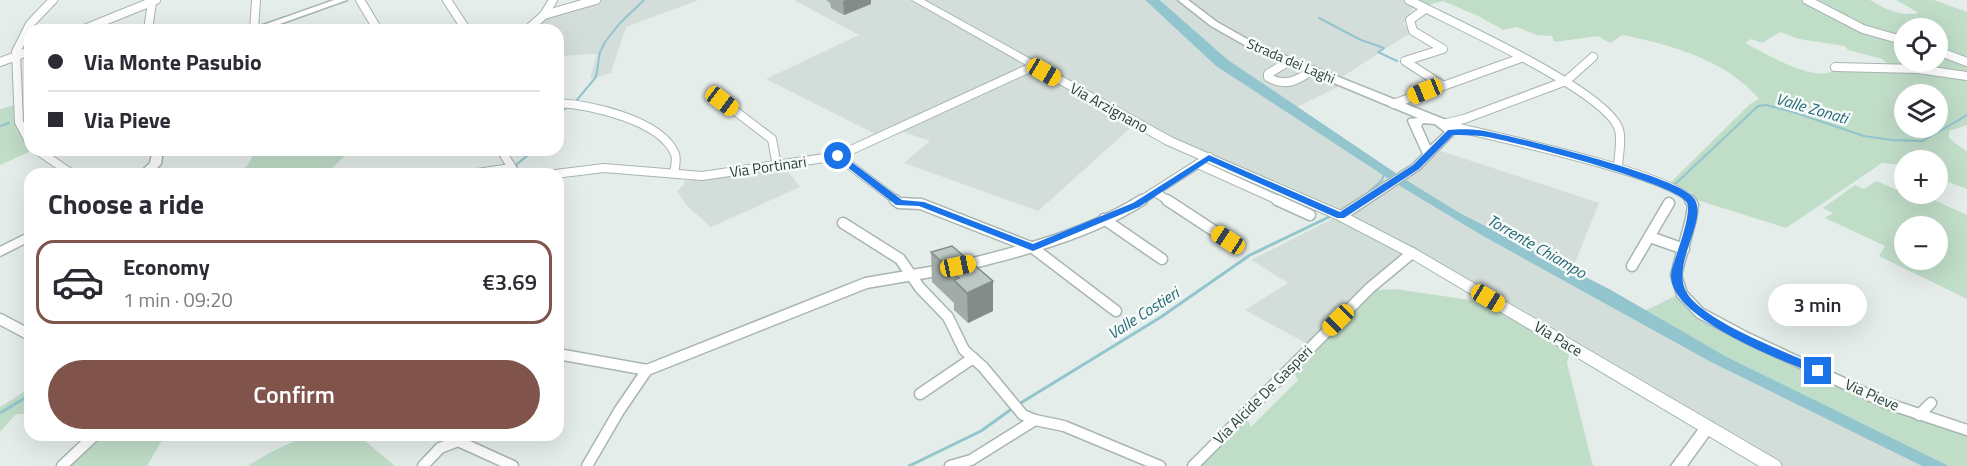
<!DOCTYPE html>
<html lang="en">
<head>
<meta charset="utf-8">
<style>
  :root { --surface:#fff; --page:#f7f7f7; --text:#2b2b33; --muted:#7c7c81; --line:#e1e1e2; --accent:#80544b }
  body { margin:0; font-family:"Titillium Web",sans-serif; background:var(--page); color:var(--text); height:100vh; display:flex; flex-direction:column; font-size:22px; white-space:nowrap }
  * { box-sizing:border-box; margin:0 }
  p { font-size:20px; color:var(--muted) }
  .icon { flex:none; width:33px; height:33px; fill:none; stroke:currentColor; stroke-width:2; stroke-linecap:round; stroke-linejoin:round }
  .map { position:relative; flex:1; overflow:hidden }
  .drawer { position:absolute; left:24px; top:168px; width:540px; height:273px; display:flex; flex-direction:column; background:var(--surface); border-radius:18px; box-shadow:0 6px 24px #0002 }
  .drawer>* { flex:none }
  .banner { position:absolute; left:24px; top:24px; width:540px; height:132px; border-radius:18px; box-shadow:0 6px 24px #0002; display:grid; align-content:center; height:132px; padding:0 24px; background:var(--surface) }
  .fabs { position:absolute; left:1894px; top:18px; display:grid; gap:12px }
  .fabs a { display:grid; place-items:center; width:54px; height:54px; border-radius:50%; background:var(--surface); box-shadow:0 6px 24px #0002; font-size:30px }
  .end { position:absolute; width:27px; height:27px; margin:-14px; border:8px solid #1a73e8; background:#fff; box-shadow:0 0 0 3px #fff }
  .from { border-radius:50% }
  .bubble { position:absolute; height:42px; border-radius:21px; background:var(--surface); box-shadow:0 6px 24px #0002; font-size:20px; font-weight:600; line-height:42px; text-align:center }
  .car { position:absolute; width:18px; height:36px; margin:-18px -9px; border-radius:8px; box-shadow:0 0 4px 2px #0007; background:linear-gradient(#f5c518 24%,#345 0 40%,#f5c518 0 76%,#345 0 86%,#f5c518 0) }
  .banner b { display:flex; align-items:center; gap:21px; height:57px; font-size:22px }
  .banner b+b { border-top:2px solid var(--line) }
  .banner i { width:15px; height:15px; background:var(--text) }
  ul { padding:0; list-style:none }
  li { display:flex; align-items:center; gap:18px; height:84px; margin:0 12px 9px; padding:0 12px; border:3px solid transparent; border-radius:18px }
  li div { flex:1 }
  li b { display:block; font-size:22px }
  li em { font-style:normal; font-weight:600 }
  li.on { border-color:var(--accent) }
  li>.icon { width:54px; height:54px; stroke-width:1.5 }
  h2 { padding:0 24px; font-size:27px; line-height:72px }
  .action { display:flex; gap:12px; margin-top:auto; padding:12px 24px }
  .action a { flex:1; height:69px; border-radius:36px; background:var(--accent); color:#fff; font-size:24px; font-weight:600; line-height:69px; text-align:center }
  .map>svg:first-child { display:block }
  .built { fill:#d3ddd9 }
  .green { fill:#c0ddc8; fill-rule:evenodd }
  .water { fill:#92c5ce }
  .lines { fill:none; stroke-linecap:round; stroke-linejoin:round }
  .stream-far1 { stroke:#92c5ce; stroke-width:2 }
  .stream { stroke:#92c5ce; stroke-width:3 }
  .minor-far1-casing { stroke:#a8b5b1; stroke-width:10 }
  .minor-casing { stroke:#a8b5b1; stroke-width:13 }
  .tertiary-casing { stroke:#a8b5b1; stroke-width:3 }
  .secondary-casing { stroke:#a4b8b1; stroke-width:2 }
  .minor-far1 { stroke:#fff; stroke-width:8 }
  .minor { stroke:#fff; stroke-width:10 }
  .tertiary { fill:#fff; fill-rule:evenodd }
  .secondary { fill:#fff; fill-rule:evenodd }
  .wall { fill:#a1aca8 }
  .shaded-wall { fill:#838c88 }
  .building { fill:#bbc8c3; stroke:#838c88; stroke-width:1.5 }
  .route { fill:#1a73e8 }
  .labels { text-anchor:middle; stroke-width:5; stroke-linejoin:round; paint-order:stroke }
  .far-street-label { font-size:14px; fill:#253e37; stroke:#f6faf8 }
  .street-label { font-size:15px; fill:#253e37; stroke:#f6faf8 }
  .water-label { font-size:16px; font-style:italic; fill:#236976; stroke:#f6faf8 }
</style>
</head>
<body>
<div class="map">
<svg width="1967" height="466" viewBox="0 0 1967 466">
  <rect width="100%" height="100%" fill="#e5edea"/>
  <g class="built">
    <path d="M 590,0 L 699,0 L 626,27 L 611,73 L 590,79 L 597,54 L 558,56 L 558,30 L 524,30 L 545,13 Z"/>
    <path d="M 794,0 L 1145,0 L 1216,66 L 1395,183 L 1483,236 L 1709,361 L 1922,466 L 1761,466 L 1570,350 L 1409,256 L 1317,349 L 1245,310 L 1288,283 L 1251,260 L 1340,215 L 1136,123 L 1038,211 L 904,163 L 930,141 L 904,132 L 875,134 L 766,79 L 859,35 Z"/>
    <path d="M 1161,0 L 1413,0 L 1417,2 L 1403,24 L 1413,31 L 1342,77 L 1348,82 L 1297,107 L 1228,60 Z"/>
    <path d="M 1441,151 L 1599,203 L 1572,270 L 1458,212 L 1403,178 Z"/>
    <path d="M 787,170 L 800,187 L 711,227 L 687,206 L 677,191 L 684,185 L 684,181 Z"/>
  </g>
  <g class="green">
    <path d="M 1413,0 L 1870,0 C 1885,9 1900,17 1919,13 L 1896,0 L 1934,0 L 1967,12 L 1967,125 L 1949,131 L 1949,138 L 1967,152 L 1967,189 L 1938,178 L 1938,160 L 1905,160 L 1905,165 L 1882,163 L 1786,228 L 1697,200 L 1692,193 L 1670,183 L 1750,104 L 1759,99 C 1727,60 1669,44 1622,35 L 1610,43 L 1598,36 L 1554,42 L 1552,36 L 1537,35 L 1517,27 L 1503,30 L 1478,16 L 1443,1 L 1424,6 ZM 1905,28 L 1938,28 L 1938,62 L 1905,62 ZM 1780,32 L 1799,39 L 1845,46 L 1848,50 L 1882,59 L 1897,71 L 1832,71 C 1814,83 1763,52 1745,43 L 1751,39 L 1762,43 ZM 1905,94 L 1938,94 L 1938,128 L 1905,128 Z"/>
    <path d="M 23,103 C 22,121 32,134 29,152 L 0,165 L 0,109 Z"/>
    <path d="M 256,150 L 351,150 L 326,174 L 234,174 L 247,166 Z"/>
    <path d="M 1876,181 L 1928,203 L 1934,200 L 1967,215 L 1967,299 L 1879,256 L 1885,246 L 1825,218 L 1833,213 L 1823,208 L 1855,185 L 1864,189 ZM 1905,226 L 1938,226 L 1938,260 L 1905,260 Z"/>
    <path d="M 1395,289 L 1491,303 L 1570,350 L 1567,363 L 1593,466 L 1195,466 L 1245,415 L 1251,427 L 1298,380 L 1293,371 L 1331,334 L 1365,291 Z"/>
    <path d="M 1683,292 L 1716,322 L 1865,393 L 1967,432 L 1967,466 L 1949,466 L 1725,356 L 1645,311 Z"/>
    <path d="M 30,388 L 30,414 L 16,414 L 0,432 L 0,407 Z"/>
    <path d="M 85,435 L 165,435 L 147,466 L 57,466 L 72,453 Z"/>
    <path d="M 308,435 L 358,435 L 395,466 L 247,466 L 271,452 Z"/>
  </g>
  <path class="water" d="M 1145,0 L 1160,0 L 1228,60 L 1403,178 L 1458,212 L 1611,290 L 1725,356 L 1949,466 L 1922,466 L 1709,361 L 1483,236 L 1395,183 L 1216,66 Z"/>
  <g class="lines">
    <g class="stream-far1">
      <path d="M 1319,18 L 1361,40 L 1384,48 L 1378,52 L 1397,61"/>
      <path d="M 261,25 L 285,17"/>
      <path d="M 576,101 L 596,77 L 600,52 L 605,42 L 620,23 L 644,0"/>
      <path d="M 558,114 L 568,107"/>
      <path d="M 27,118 L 30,117"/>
      <path d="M 0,126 L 9,123"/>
      <path d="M 516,168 L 517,164 L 527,156 L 528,150"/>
      <path d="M 1673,186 L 1758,106 L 1766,105 L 1793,112 L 1864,136 L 1892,140 L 1923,141 L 1967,115"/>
      <path d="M 1362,198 L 1382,180 L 1384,174"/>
    </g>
    <g class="stream">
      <path d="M 1019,404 L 1161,317 L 1250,255 L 1331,216"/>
      <path d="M 0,413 L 30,395"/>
      <path d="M 909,466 L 981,431 L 1013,408"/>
    </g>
    <g class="minor-far1-casing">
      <g id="minor-far1">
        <path d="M 360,0 L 378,30"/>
        <path d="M 447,0 L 465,28 L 463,30"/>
        <path d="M 1409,0 C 1451,22 1602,89 1618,127 C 1623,137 1618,157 1618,168"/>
        <path d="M 1807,0 L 1863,29 L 1905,41"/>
        <path d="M 1425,9 L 1410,20 L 1413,31 L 1443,49 L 1405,61 L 1442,85"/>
        <path d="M 544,15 L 596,0"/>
        <path d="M 82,30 L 156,0"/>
        <path d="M 148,30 L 152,2"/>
        <path d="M 254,30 L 256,0"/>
        <path d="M 527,30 L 544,15 L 553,0"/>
        <path d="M 1938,51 L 1967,62"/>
        <path d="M 1289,61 L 1268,74 L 1268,77 C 1285,88 1298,80 1313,70"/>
        <path d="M 0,62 L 30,51"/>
        <path d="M 1835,67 L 1918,69 L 1967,76"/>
        <path d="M 722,101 L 772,139 L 777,166"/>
        <path d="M 558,103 C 591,105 661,120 675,154 C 677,160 675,167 674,173"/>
        <path d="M 1393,104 L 1521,58"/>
        <path d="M 1447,123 L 1464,119 L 1566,81 L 1593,57"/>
        <path d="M 1446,125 C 1487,135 1673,174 1691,201"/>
        <path d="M 30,143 L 19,122 L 16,52 L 30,24 L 53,0"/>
        <path d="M 37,150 L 72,174"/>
        <path d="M 501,150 L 516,174"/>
        <path d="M 838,156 L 897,201"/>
        <path d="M 1198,164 L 1280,201"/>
        <path d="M 471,174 L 511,168"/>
        <path d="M 555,174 L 604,168 L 702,176 L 838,156 L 1034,66"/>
        <path d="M 1155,192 L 1169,201"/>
        <path d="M 1140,201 L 1209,157"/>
      </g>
    </g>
    <g class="minor-casing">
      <g id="minor">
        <path d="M 895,200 L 899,203 L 921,204 L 1033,248 L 1116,311"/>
        <path d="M 1167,200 L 1228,240"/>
        <path d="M 1277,200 L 1310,215"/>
        <path d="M 1690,200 L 1693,205 L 1691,219 L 1676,275 L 1682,294 L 1700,313 L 1745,337 L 1886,403 L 1967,430"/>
        <path d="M 1104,219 L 1162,259"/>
        <path d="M 843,223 L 900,259 L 920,288 L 948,317 L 964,350 L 983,367 L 1023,415 L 1035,420"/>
        <path d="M 1650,237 L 1684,249"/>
        <path d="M 961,266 C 1023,251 1088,234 1142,200"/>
        <path d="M 1632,266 L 1669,203"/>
        <path d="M 0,319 L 30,335"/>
        <path d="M 558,354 L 647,370"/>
        <path d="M 647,370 L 866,283 L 942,270"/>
        <path d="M 920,394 L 973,358"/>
        <path d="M 1919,415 L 1931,403"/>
        <path d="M 62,466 L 95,435"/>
        <path d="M 423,466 L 440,448 L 458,441 L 513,466"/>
        <path d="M 587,466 L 619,411 L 647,370"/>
        <path d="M 950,466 L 971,460 L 1035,420 L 1064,426 L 1160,466"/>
        <path d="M 1193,466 L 1370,288 L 1412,253"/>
      </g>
    </g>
    <g class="tertiary-casing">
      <g id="tertiary">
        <path d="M 334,0 L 347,0 L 263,30 L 249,30 Z"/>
        <path d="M 1178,0 L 1188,0 L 1217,22 L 1256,44 L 1446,120 L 1456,132 L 1420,169 L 1345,219 L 1337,219 L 1335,216 L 1337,213 L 1412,165 L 1423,154 L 1408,121 L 1409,119 L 1418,118 L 1250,48 L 1211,26 ZM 1423,123 L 1435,124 L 1445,132 L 1430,146 L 1421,126 Z"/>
        <path d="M 153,150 L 163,150 L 161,164 L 151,174 L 138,174 L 150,163 Z"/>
        <path d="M 30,232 L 30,241 L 0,256 L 0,247 Z"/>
        <path d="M 1708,421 L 1713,423 L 1715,427 L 1687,466 L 1671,466 L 1703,423 Z"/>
      </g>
    </g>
    <g class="secondary-casing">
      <path id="secondary" d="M 912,0 L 924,0 L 1173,138 L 1346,213 L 1417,250 L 1779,461 L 1782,466 L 1759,466 L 1407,256 L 1336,219 L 1165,144 Z"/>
    </g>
    <use href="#minor-far1" class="minor-far1"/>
    <use href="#minor" class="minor"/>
    <use href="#tertiary" class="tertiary"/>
    <use href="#secondary" class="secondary"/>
  </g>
  <g class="wall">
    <path d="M 826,0 L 871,0 L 871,4 L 844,15 L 831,8 L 830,3 Z"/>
    <path d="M 931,252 L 993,281 L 993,311 L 968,323 L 954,310 L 954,303 L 932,282 Z"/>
  </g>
  <g class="shaded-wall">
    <path d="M 846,0 L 871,0 L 871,4 L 844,15 L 843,1 Z"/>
    <path d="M 993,281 L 993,311 L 968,323 L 967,293 Z"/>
  </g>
  <path class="building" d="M 952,246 L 993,281 L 967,293 L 954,280 L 959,278 L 931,252 Z"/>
  <path class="route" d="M 1448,130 C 1459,129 1474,129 1485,131 C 1520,138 1674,175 1693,197 C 1711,217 1669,265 1687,293 C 1704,322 1789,353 1822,368 L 1822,374 L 1814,374 C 1781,359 1659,315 1672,269 C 1676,255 1692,214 1687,203 C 1679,184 1507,139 1481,136 C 1472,135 1462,135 1453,135 L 1419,169 L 1344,218 L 1337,218 L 1209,161 L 1139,207 L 1033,251 L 919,206 L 896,205 L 833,156 L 841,154 L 902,200 L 924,202 L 1033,244 L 1133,203 L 1209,155 L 1340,212 L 1413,165 Z"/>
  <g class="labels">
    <g class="far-street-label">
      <text transform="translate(1291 61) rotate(23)" y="5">Strada dei Laghi</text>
    </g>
    <g class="street-label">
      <text transform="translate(1109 108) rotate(29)" y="5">Via Arzignano</text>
      <text transform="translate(768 167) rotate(-8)" y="5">Via Portinari</text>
      <text transform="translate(1558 339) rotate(31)" y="5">Via Pace</text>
      <text transform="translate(1263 395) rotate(-45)" y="5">Via Alcide De Gasperi</text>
      <text transform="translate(1872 395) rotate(24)" y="5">Via Pieve</text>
    </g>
    <g class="water-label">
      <text transform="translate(1812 108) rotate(16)" y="6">Valle Zonati</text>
      <text transform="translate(1537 246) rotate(30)" y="6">Torrente Chiampo</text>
      <text transform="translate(1143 313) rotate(-33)" y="6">Valle Costieri</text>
    </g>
  </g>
</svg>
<div class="fabs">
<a><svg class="icon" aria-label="locate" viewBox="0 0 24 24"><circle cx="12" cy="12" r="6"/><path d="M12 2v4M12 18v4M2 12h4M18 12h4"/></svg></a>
<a><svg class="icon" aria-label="layers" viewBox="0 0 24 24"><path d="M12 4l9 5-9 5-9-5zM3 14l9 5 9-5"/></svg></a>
<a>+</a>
<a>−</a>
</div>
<i class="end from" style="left:838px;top:156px"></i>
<i class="end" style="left:1818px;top:371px"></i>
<div class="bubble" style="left:1768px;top:284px;width:99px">3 min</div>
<i class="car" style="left:1044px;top:72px;rotate:120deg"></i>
<i class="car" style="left:1425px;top:91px;rotate:248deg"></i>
<i class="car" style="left:722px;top:101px;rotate:127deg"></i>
<i class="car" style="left:1228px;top:240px;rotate:303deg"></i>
<i class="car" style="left:958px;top:266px;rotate:78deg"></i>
<i class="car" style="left:1488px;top:298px;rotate:121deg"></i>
<i class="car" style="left:1338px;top:320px;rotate:225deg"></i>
<div class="banner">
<b><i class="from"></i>Via Monte Pasubio</b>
<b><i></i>Via Pieve</b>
</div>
<section class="drawer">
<h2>Choose a ride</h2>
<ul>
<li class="on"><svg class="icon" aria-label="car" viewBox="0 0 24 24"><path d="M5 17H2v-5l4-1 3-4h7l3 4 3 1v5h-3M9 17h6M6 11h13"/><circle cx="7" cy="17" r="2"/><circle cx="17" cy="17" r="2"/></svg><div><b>Economy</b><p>1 min · 09:20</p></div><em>€3.69</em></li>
</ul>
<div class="action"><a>Confirm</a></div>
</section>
</div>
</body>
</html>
